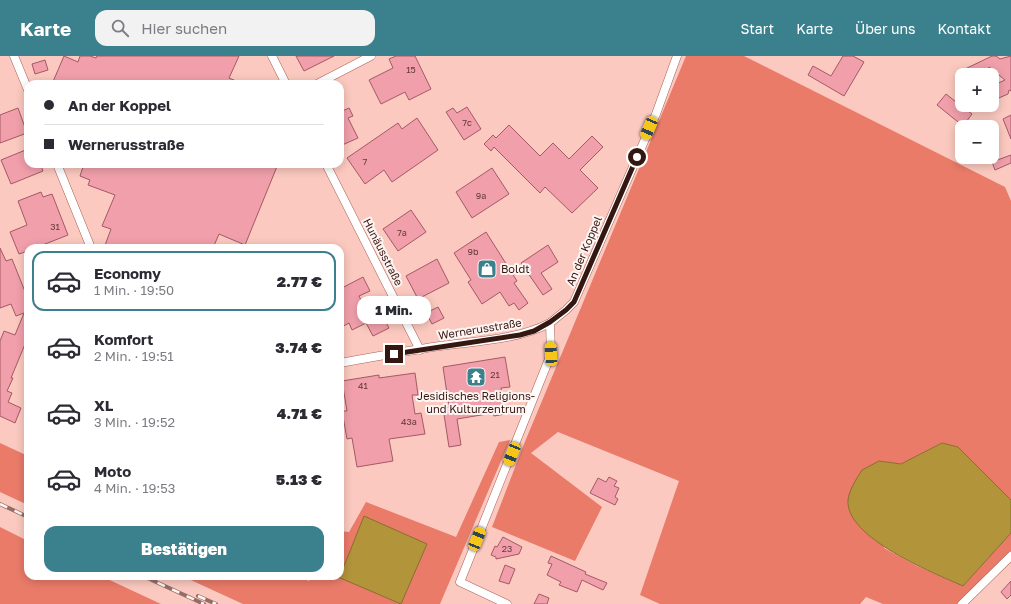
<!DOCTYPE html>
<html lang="de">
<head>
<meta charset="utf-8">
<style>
  :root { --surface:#fff; --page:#f2f2f3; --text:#2b2b33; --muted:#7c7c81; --line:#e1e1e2; --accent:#3b818d }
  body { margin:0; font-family:"Golos Text",sans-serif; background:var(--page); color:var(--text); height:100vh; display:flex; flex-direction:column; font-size:15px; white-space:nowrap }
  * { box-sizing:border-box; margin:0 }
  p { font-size:13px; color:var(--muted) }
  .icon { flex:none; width:22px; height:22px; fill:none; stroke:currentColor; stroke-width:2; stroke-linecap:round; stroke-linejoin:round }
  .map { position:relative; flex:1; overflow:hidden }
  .side { position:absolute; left:24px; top:188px; width:320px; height:336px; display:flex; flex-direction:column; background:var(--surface); border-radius:12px; box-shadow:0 2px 10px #0003 }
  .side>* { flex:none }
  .top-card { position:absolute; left:24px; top:24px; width:320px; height:88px; border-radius:12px; box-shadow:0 2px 10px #0003; display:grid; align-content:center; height:88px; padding:0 20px; background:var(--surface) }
  .buttons { position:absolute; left:955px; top:12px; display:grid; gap:8px }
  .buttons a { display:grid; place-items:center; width:44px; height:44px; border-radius:8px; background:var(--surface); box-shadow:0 2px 10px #0003; font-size:20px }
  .end { position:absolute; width:18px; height:18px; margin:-9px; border:5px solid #351712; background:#fff; box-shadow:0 0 0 2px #fff }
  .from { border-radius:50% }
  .bubble { position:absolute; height:28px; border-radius:12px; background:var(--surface); box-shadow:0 2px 10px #0003; font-size:13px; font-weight:800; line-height:28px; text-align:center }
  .car { position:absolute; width:12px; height:24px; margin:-12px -6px; border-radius:5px; box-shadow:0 0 3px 1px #0007; background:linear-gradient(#f5c518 24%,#345 0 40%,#f5c518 0 76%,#345 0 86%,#f5c518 0) }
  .top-card b { display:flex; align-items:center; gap:14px; height:38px; font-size:15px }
  .top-card b+b { border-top:1px solid var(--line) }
  .top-card i { width:10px; height:10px; background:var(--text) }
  ul { padding:7px 0 0; list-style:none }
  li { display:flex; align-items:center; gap:12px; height:60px; margin:0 8px 6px; padding:0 12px; border:2px solid transparent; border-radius:12px }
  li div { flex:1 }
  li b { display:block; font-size:15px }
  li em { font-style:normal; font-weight:800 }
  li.selected { border-color:var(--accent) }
  li>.icon { width:36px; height:36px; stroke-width:1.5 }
  .primary-button { display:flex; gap:8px; margin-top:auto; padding:8px 20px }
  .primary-button a { flex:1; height:46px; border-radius:12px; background:var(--accent); color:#fff; font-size:16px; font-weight:800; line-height:46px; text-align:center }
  header { display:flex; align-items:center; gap:24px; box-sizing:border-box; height:56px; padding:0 20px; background:var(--accent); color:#fff }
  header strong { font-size:19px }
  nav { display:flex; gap:22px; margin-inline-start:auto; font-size:14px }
  .search { width:280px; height:36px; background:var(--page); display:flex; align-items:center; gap:10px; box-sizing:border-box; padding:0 14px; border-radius:12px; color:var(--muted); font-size:15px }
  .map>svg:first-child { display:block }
  .forest { fill:#ea7b69 }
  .water { fill:#b2943b; stroke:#8c6e2f }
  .building { fill:#f1a0ab; stroke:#a45965 }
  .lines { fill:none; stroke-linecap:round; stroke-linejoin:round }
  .minor-casing { stroke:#ac6256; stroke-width:9 }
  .minor { stroke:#fff; stroke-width:8 }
  .rail-casing { stroke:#956d66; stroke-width:4 }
  .rail { stroke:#fef5f3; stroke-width:2.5; stroke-dasharray:8; stroke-linecap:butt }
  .route { stroke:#351712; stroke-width:5 }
  .labels { text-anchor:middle; stroke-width:4; stroke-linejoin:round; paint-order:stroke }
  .number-label { font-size:9px; fill:#643938 }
  .street-label { font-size:11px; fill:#351712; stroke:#fef5f3 }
  .poi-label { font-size:11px; fill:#351712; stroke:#fef5f3; text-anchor:start }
</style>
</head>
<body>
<header>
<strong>Karte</strong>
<div class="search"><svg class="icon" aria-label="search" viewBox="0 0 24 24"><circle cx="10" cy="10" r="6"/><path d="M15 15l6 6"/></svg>Hier suchen</div>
<nav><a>Start</a><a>Karte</a><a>Über uns</a><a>Kontakt</a></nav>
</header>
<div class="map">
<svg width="1011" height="548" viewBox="0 0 1011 548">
  <rect width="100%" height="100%" fill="#fbc9bf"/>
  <g class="forest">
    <path d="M 686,0 L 744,0 L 1005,131 L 1011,145 L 1011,444 L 958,391 L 942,387 L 901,408 L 879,405 L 884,492 L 917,510 L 963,530 L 1011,477 L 1011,495 L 957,548 L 883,548 L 866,541 L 860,548 L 660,548 L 640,539 L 679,425 L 558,376 L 531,397 L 602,451 L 575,505 L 492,471 L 524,388 Z"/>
    <path d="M 510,384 L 440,548 L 243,548 L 182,520 L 298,520 L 309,525 L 312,520 L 340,520 L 340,475 L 349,476 L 366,446 L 456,481 L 499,386 Z"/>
    <path d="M 0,387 L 28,400 L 28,449 L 0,436 Z"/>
    <path d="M 0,471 L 28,485 L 28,520 L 101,520 L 161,548 L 0,548 Z"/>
  </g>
  <g class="water">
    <path d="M 942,387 L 958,391 L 1011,444 L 1011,477 L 963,530 C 934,517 845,482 848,444 C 849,434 857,422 862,414 L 879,405 L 901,408 Z"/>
    <path d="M 364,460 L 427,488 L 401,548 L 338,521 L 340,520 Z"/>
  </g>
  <g class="building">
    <path d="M 64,0 L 78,6 L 80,0 L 90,0 L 96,2 L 97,0 L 239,0 L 229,22 L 243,28 L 52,28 Z"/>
    <path d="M 296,0 L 334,0 L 304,15 Z"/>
    <path d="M 396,0 L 415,0 L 431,33 L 409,44 L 405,36 L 381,48 L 369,24 L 393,12 L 389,3 Z"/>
    <path d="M 843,0 L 853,0 L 864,6 L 844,40 L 808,19 L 813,10 L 831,20 Z"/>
    <path d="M 992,0 L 996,0 L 1000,3 L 1011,0 L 1011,35 L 1009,34 L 1008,38 L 992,45 L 992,30 L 1005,24 L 989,11 L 987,18 L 984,19 L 962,19 L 963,14 Z"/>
    <path d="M 45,4 L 48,14 L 35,18 L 32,8 Z"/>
    <path d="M 946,38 L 960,49 L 983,49 L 968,55 L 972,58 L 963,70 L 937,49 Z"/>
    <path d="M 467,51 L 481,73 L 464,84 L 446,56 L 453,52 L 457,57 Z"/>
    <path d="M 18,52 L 27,77 L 0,87 L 0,59 Z"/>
    <path d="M 349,52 L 353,60 L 348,62 L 358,82 L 340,90 L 340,56 Z"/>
    <path d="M 1011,59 L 1011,83 L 1003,63 Z"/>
    <path d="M 417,62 L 438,94 L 392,126 L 384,114 L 365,128 L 347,102 L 398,67 L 402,73 Z"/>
    <path d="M 509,69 L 540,100 L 553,87 L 569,103 L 592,80 L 603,91 L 580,114 L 598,132 L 572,157 L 545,131 L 540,137 L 494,91 L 491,95 L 484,88 L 493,79 L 496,82 Z"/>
    <path d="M 28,93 L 28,108 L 40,108 L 43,115 L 11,128 L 1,104 Z"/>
    <path d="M 1011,99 L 1011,107 L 995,114 L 992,106 Z"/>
    <path d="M 84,108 L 278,108 L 245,189 L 219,178 L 213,192 L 104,192 L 111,173 L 102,170 L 115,139 L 88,129 L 90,124 L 80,120 Z"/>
    <path d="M 492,112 L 509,138 L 472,162 L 456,136 Z"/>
    <path d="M 41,136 L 43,141 L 52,138 L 68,179 L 35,192 L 28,192 L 28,195 L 19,198 L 10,176 L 27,169 L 18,145 Z"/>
    <path d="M 411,154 L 426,176 L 398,195 L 383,173 Z"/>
    <path d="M 486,176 L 517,225 L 514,227 L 528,247 L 519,254 L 514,247 L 509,250 L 500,236 L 482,248 L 468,226 L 471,224 L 454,197 Z"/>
    <path d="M 548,189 L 558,206 L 541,217 L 552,233 L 543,239 L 521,207 Z"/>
    <path d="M 0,192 L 6,205 L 12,203 L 28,243 L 28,281 L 11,322 L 13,322 L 7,335 L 12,337 L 8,346 L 21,352 L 15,367 L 0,360 L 0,285 L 4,275 L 15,279 L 24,257 L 16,260 L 11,248 L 0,252 Z"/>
    <path d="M 437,203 L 449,227 L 418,243 L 406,220 Z"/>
    <path d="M 363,221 L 370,235 L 359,240 L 365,252 L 376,247 L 389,272 L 373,280 L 366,267 L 352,274 L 349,267 L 340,272 L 340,233 Z"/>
    <path d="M 438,251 L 444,262 L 432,268 L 426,257 Z"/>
    <path d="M 505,301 L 510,331 L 501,332 L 505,358 L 494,360 L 493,357 L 457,363 L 461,389 L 449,391 L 443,352 L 449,351 L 443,311 Z"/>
    <path d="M 415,317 L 418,339 L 412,339 L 415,358 L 421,357 L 425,378 L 389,383 L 393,405 L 357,411 L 352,382 L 347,383 L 342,355 L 347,355 L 342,325 L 379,319 L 379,322 Z"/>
    <path d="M 609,421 L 617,425 L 614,430 L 619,432 L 615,441 L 618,443 L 615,449 L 590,437 L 598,422 L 606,426 Z"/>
    <path d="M 503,481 L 522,491 L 519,498 L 496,503 L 496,501 L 491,499 L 495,490 L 497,491 Z"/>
    <path d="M 551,500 L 586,516 L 585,518 L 607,527 L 603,534 L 582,524 L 577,536 L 559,529 L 561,526 L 547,519 L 552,508 L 548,507 Z"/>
    <path d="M 505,509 L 515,513 L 509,528 L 499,525 Z"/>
    <path d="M 1011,525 L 1011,539 L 1007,543 L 1001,536 Z"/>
    <path d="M 539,538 L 549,542 L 547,548 L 534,548 Z"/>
  </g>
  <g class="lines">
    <g class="minor-casing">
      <g id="minor">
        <path d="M 14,0 L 28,34"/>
        <path d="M 272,0 L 286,28"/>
        <path d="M 317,28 L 371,0"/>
        <path d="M 57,108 L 91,192"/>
        <path d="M 326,108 L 420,294"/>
        <path d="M 340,307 C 373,301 406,295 440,290 C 477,285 517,284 550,267"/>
        <path d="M 507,548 L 460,526 L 551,298 L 550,267 L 566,254 L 574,246 L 656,58 L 677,0"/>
        <path d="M 962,548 L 1011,500"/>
      </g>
    </g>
    <use href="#minor" class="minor"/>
    <g class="rail-casing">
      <g id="rail">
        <path d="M 0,448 L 28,461"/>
        <path d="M 143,520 L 204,548"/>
        <path d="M 198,540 L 216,548"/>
      </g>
    </g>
    <use href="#rail" class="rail"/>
  </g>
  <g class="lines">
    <path class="route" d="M 394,298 L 520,279 L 534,275 L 550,266 L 566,254 L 574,246 L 637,101"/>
  </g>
  <defs>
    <g id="shop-square" transform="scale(1)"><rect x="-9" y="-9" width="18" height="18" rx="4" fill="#3b818d" stroke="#fef5f3"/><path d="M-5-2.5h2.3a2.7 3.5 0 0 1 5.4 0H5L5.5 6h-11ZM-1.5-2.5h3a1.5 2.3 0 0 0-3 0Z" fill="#fff"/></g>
    <g id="temple-square" transform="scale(1)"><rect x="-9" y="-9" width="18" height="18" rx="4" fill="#3b818d" stroke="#fef5f3"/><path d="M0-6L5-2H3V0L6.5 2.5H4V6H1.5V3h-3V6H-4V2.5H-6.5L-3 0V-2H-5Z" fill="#fff"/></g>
  </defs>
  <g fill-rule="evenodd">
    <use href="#shop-square" x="487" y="213"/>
    <use href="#temple-square" x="476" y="321"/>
  </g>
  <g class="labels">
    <g class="number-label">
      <text x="411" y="17">15</text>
      <text x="467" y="70">7c</text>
      <text x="365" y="109">7</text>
      <text x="481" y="143">9a</text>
      <text x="55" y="174">31</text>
      <text x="402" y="180">7a</text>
      <text x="473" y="199">9b</text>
      <text x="495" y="322">21</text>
      <text x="363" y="333">41</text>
      <text x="409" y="369">43a</text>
      <text x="507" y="496">23</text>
    </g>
    <g class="street-label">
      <text transform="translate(584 195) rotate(-67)" y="4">An der Koppel</text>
      <text transform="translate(383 196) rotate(63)" y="4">Hunäusstraße</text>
      <text transform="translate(480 273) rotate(-9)" y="4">Wernerusstraße</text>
    </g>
    <g class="poi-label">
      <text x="501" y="217">Boldt</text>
      <text x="476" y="344" text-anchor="middle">Jesidisches Religions-<tspan x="476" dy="13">und Kulturzentrum</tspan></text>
    </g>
  </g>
</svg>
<div class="buttons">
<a>+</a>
<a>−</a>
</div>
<i class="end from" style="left:637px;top:101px"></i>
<i class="end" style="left:394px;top:298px"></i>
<div class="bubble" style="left:357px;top:240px;width:74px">1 Min.</div>
<i class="car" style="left:649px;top:72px;rotate:203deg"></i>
<i class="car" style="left:551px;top:298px;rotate:357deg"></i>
<i class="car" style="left:512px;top:398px;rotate:202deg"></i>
<i class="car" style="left:477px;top:483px;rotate:22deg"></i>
<div class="top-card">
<b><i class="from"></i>An der Koppel</b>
<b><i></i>Wernerusstraße</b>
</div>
<section class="side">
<ul>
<li class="selected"><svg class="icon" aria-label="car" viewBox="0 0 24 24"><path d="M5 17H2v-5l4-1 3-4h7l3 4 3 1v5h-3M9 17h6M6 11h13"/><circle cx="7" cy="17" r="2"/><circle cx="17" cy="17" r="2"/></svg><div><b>Economy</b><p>1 Min. · 19:50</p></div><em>2.77 €</em></li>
<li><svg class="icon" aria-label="car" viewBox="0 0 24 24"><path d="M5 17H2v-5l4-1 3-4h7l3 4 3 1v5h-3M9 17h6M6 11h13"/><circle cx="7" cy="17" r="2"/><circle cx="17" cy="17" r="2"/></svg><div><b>Komfort</b><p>2 Min. · 19:51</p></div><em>3.74 €</em></li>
<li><svg class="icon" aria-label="car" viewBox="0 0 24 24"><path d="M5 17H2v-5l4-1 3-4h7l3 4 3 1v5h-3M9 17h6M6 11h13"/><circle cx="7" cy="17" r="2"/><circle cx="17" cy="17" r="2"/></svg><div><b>XL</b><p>3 Min. · 19:52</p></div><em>4.71 €</em></li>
<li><svg class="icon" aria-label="car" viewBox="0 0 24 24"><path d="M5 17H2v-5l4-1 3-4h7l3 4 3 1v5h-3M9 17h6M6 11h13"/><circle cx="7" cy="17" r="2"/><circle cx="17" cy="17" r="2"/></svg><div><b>Moto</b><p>4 Min. · 19:53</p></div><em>5.13 €</em></li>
</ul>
<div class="primary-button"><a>Bestätigen</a></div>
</section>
</div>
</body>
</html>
